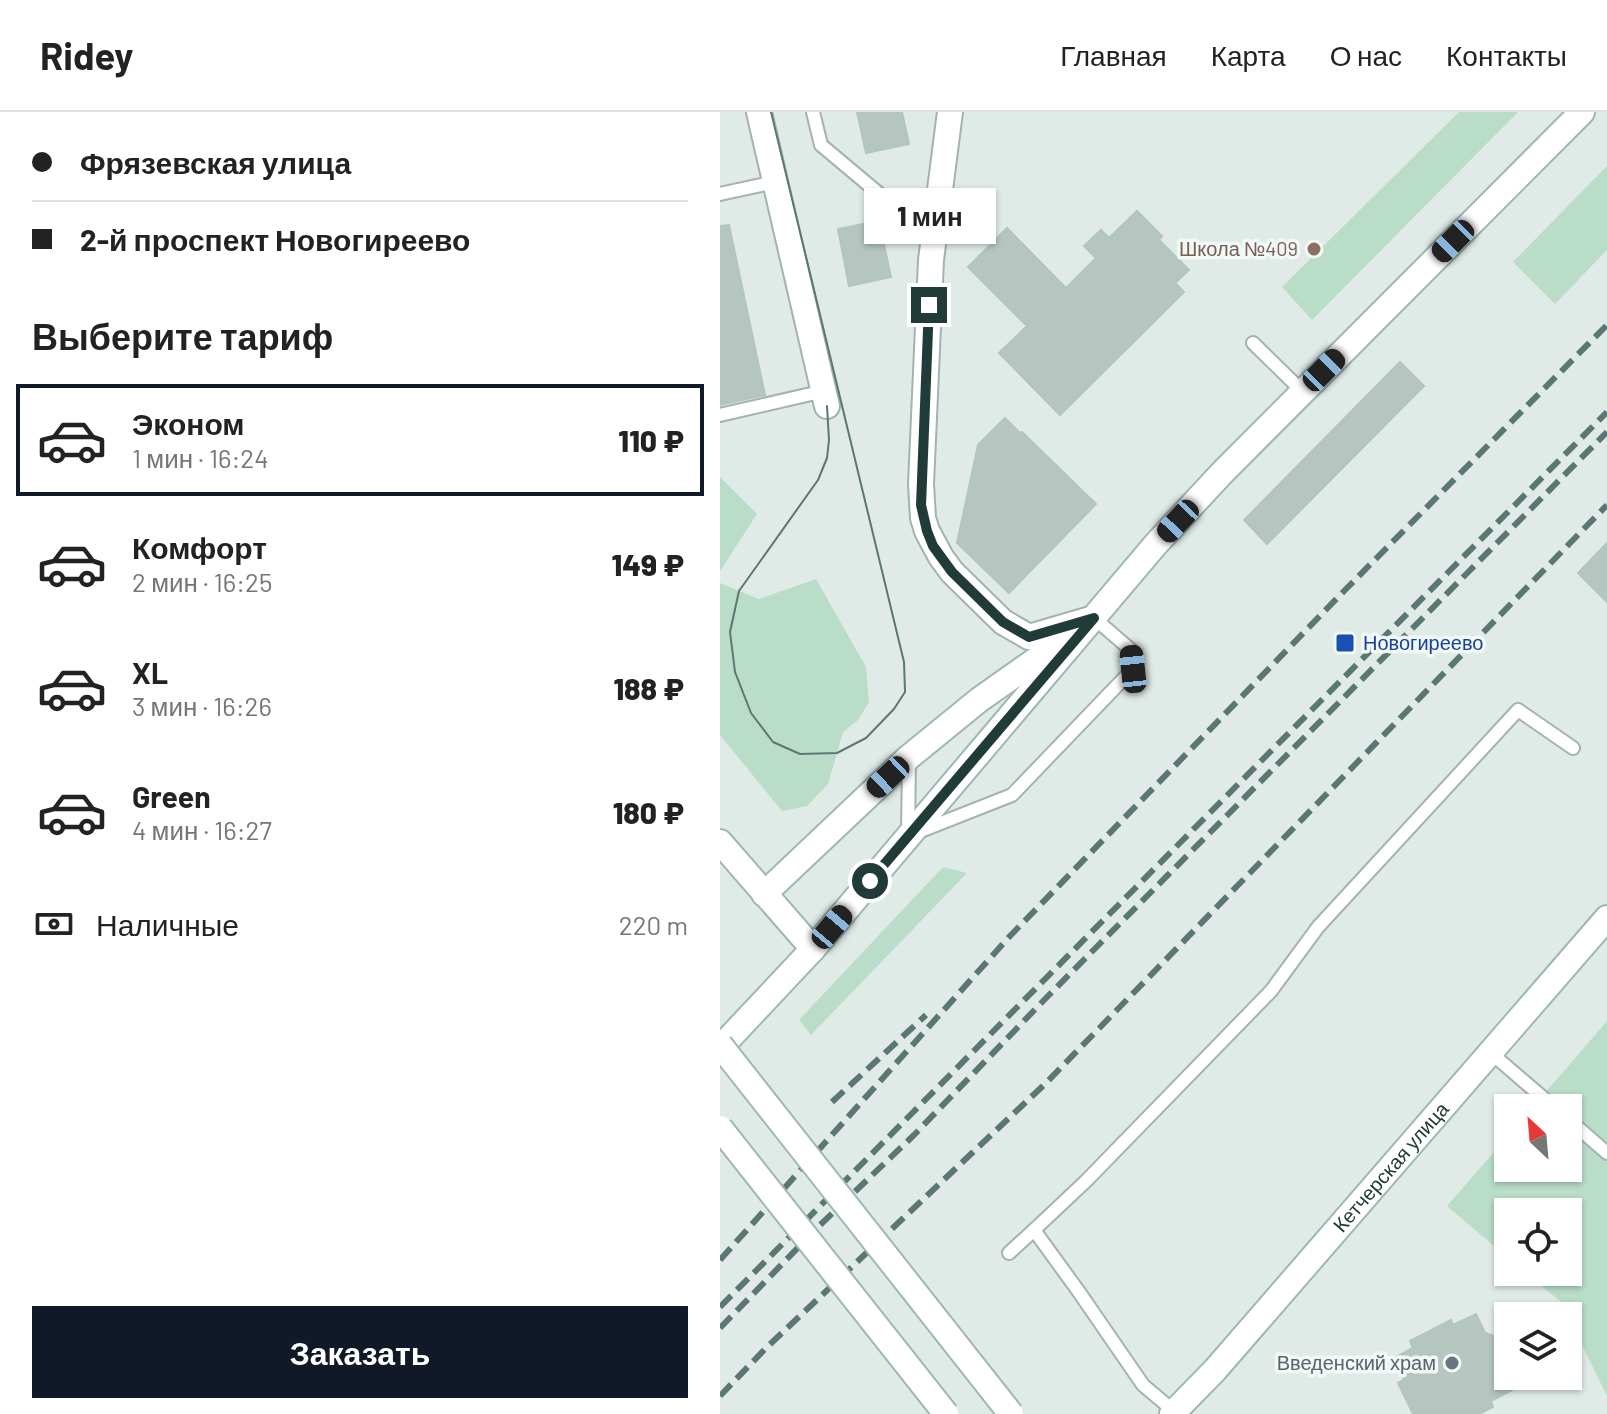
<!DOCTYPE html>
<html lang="ru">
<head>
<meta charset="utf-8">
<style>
  :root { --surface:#fff; --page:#f2f2f2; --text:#222; --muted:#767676; --line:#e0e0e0; --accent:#111827 }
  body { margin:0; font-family:Barlow,sans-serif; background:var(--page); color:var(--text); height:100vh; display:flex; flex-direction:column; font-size:30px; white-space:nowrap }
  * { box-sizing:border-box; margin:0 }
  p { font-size:26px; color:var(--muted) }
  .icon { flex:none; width:44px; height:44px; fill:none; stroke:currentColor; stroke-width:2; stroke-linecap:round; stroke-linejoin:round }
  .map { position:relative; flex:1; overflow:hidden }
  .side { display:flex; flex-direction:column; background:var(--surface); width:720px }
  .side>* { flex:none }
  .banner { display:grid; align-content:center; height:176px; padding:0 32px; background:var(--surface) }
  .needle { width:52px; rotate:334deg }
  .tools { position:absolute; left:774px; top:982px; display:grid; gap:16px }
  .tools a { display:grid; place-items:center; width:88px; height:88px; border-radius:0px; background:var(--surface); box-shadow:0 2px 6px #0004; font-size:40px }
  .end { position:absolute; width:36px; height:36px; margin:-18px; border:10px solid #213c38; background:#fff; box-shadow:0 0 0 4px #fff }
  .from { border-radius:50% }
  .bubble { position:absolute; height:56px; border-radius:0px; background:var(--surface); box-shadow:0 2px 6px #0004; font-size:26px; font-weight:800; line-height:56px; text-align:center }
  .car { position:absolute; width:24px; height:48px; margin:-24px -12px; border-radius:10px; box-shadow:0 0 6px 2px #0007; background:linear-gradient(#222 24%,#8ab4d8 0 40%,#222 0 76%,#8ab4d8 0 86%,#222 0) }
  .banner b { display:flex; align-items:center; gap:28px; height:76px; font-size:30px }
  .banner b+b { border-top:2px solid var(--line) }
  .banner i { width:20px; height:20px; background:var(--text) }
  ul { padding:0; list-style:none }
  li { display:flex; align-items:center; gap:24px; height:112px; margin:0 16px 12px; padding:0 16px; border:4px solid transparent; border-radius:0px }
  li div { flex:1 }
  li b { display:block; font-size:30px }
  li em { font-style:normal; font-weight:800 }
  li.active { border-color:var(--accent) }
  li>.icon { width:72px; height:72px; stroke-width:1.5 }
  h2 { padding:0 32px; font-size:36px; line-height:96px }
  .pay { display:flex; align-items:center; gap:20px; height:88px; padding:0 32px; font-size:30px }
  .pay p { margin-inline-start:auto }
  .button { display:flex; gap:16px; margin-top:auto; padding:16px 32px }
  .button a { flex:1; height:92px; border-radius:0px; background:var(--accent); color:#fff; font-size:32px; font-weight:800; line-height:92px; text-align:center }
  header { display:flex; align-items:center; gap:48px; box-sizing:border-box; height:112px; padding:0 40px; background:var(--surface); border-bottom:2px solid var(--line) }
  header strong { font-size:38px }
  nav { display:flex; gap:44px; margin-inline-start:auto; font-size:28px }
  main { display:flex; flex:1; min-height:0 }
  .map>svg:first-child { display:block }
  .green { fill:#b9ddc8 }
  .building { fill:#b5c6c1; stroke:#b3c5c0; stroke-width:2 }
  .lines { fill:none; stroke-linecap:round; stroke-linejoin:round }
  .service-casing { stroke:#a3b3b0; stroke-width:16 }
  .minor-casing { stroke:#a3b3b0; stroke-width:28 }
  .secondary-casing { stroke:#9fb7b2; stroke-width:28 }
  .service { stroke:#fff; stroke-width:12 }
  .minor { stroke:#fff; stroke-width:24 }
  .secondary { stroke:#fff; stroke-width:24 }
  .tram { stroke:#5b7774; stroke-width:2 }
  .rail { stroke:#5b7774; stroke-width:6; stroke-dasharray:16 8; stroke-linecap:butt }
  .secondary-bridge-casing { stroke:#9fb7b2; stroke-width:28; stroke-linecap:butt }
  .secondary-bridge { stroke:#fff; stroke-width:24 }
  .route { stroke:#213c38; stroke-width:10 }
  .education-dot { fill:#8d6e63; stroke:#f1f8f5; stroke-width:3 }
  .transit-dot { fill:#1a4fb4; stroke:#f1f8f5; stroke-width:3 }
  .worship-dot { fill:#6b7280; stroke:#f1f8f5; stroke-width:3 }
  .labels { text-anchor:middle; stroke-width:7; stroke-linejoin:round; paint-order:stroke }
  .education-label { font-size:20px; fill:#785e54; stroke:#f1f8f5; text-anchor:end }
  .transit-label { font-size:20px; fill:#164399; stroke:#f1f8f5; text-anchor:start }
  .street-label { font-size:20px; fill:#213c38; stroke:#f1f8f5 }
  .worship-label { font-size:20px; fill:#5b616d; stroke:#f1f8f5; text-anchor:end }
</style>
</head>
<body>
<header>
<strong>Ridey</strong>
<nav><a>Главная</a><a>Карта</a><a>О нас</a><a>Контакты</a></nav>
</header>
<main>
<section class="side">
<div class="banner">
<b><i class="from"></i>Фрязевская улица</b>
<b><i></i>2-й проспект Новогиреево</b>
</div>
<h2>Выберите тариф</h2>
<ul>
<li class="active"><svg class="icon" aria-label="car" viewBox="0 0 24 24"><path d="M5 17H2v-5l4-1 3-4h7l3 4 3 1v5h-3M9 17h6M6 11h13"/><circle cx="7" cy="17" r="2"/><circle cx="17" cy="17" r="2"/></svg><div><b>Эконом</b><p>1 мин · 16:24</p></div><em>110 ₽</em></li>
<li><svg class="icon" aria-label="car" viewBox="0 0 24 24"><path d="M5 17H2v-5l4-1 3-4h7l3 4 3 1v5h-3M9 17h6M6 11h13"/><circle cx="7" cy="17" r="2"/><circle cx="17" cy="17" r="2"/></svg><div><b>Комфорт</b><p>2 мин · 16:25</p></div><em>149 ₽</em></li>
<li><svg class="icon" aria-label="car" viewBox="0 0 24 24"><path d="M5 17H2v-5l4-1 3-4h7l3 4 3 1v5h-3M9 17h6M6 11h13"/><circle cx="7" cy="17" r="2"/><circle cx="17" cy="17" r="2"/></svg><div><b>XL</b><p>3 мин · 16:26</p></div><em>188 ₽</em></li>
<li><svg class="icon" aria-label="car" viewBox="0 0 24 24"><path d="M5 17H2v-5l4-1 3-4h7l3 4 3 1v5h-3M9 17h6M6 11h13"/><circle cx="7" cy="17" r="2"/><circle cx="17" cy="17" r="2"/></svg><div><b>Green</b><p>4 мин · 16:27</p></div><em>180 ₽</em></li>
</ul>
<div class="pay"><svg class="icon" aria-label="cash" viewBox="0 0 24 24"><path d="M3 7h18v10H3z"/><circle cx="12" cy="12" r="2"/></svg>Наличные<p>220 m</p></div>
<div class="button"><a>Заказать</a></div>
</section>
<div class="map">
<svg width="887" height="1302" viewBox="0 0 887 1302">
  <rect width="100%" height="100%" fill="#e0ebe8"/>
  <g class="green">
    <path d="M 739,0 L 798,0 L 592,208 L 562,175 Z"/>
    <path d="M 887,54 L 887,138 L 835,192 L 793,150 Z"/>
    <path d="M 0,365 L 37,402 L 0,459 Z"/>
    <path d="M 96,467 L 146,555 L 149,590 L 138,608 L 123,620 L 108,672 L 87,694 L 62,699 L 0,623 L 0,471 L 39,487 Z"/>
    <path d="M 223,755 L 247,761 L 91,923 L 79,908 Z"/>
    <path d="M 887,909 L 887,1284 L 841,1190 L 805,1160 L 848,1160 L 848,1100 L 788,1100 L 788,1146 L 727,1094 L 788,1024 L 788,1056 L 848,1056 L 848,996 L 812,996 Z"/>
  </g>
  <g class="building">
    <path d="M 137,0 L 182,0 L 189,32 L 146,41 Z"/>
    <path d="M 417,99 L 442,124 L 439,128 L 469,158 L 455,171 L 464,180 L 340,303 L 279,241 L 307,214 L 248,155 L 287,116 L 346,176 L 376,146 L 364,134 L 381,118 L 389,126 Z"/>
    <path d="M 159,109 L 171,165 L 129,174 L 118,117 Z"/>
    <path d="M 9,113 L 45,283 L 0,293 L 0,114 Z"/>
    <path d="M 680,250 L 704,274 L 547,432 L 524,408 Z"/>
    <path d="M 285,306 L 300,321 L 302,320 L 376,392 L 289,481 L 237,431 L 258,333 Z"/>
    <path d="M 887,431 L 887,490 L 858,461 Z"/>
    <path d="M 756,1202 L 765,1221 L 781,1226 L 788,1234 L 788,1256 L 784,1261 L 792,1278 L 771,1289 L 773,1295 L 759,1302 L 693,1302 L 678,1271 L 684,1268 L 674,1246 L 693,1236 L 690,1229 L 731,1208 L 733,1213 Z"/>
  </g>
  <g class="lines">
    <g class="service-casing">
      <g id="service">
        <path d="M 93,0 L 101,33 L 169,90 L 215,124"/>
        <path d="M 0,82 L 55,70"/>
        <path d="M 533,231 L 583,280"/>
        <path d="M 0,303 L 104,279"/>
        <path d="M 189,646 L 188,724 L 292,683 L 413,557 L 411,538 L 374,506"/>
        <path d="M 771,941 L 835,996"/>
        <path d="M 848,1007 L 887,1041"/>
        <path d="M 289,1141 L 314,1118"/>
        <path d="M 455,1300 L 423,1273 L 359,1180 L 314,1118 L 366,1069 L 551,879 L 598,815 L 798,598 L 853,636"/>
      </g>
    </g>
    <g class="minor-casing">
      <g id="minor">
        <path d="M 39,0 L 107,294"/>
        <path d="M 230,0 L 211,148 L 201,372 L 203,406 L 207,419 L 221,445 L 232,460 L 283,510 L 309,525 L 374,506"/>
      </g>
    </g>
    <g class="secondary-casing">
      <g id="secondary">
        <path d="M 0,730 L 93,837"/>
        <path d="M 44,782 L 189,645 L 259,588 L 344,528"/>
        <path d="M 0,936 L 93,837 L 436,432 L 501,362 L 862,0"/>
        <path id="s1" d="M 452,1302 L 495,1258 L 887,806"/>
      </g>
    </g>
    <use href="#service" class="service"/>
    <use href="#minor" class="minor"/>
    <use href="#secondary" class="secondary"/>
    <path class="tram" d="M 51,0 L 184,550 L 185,580 L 174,597 L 146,626 L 117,641 L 80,642 L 53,630 L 31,601 L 15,560 L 10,520 L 19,479 L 98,368 L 107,346 L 109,328 L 107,294"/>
    <g class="rail">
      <path d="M 112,990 L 206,903"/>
      <path d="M 0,1148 L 290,824 L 625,478 L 887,213"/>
      <path d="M 0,1195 L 887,300"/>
      <path d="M 0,1216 L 97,1116 L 194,1023 L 327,885 L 887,320"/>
      <path d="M 0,1284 L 45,1237 L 327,970 L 887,393"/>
    </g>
    <g class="secondary-bridge-casing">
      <g id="secondary-bridge">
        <path d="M 0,933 L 291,1302"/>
        <path d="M 0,1016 L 226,1302"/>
      </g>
    </g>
    <use href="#secondary-bridge" class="secondary-bridge"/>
  </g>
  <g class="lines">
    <path class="route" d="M 150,769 L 374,506 L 309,525 L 283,510 L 232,460 L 213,434 L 207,419 L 201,393 L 209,193"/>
  </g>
  <circle class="education-dot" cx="594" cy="137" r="8"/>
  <rect class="transit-dot" x="615" y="521" width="20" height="20" rx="4"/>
  <circle class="worship-dot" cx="732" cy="1251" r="8"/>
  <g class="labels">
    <g class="education-label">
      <text x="578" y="144">Школа №409</text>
    </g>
    <g class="transit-label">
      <text x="643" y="538">Новогиреево</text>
    </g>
    <g class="street-label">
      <text dy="7" stroke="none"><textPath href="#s1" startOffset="330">Кетчерская улица</textPath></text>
    </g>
    <g class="worship-label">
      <text x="716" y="1258">Введенский храм</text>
    </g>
  </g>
</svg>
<div class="tools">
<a><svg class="needle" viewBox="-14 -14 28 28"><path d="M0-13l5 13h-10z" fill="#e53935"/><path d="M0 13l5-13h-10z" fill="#767676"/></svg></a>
<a><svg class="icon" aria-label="locate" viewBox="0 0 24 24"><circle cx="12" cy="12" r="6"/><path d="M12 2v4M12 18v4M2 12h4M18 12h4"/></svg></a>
<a><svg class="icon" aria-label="layers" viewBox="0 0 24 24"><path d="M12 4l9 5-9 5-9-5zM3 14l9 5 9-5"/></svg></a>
</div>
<i class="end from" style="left:150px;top:769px"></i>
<i class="end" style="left:209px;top:193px"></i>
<div class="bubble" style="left:144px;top:76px;width:132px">1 мин</div>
<i class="car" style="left:733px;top:129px;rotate:225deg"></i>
<i class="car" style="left:604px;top:258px;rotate:45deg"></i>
<i class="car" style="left:458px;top:409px;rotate:223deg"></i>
<i class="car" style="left:413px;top:557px;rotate:354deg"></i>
<i class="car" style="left:168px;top:665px;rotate:227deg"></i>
<i class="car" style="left:112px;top:815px;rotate:40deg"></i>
</div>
</main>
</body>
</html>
